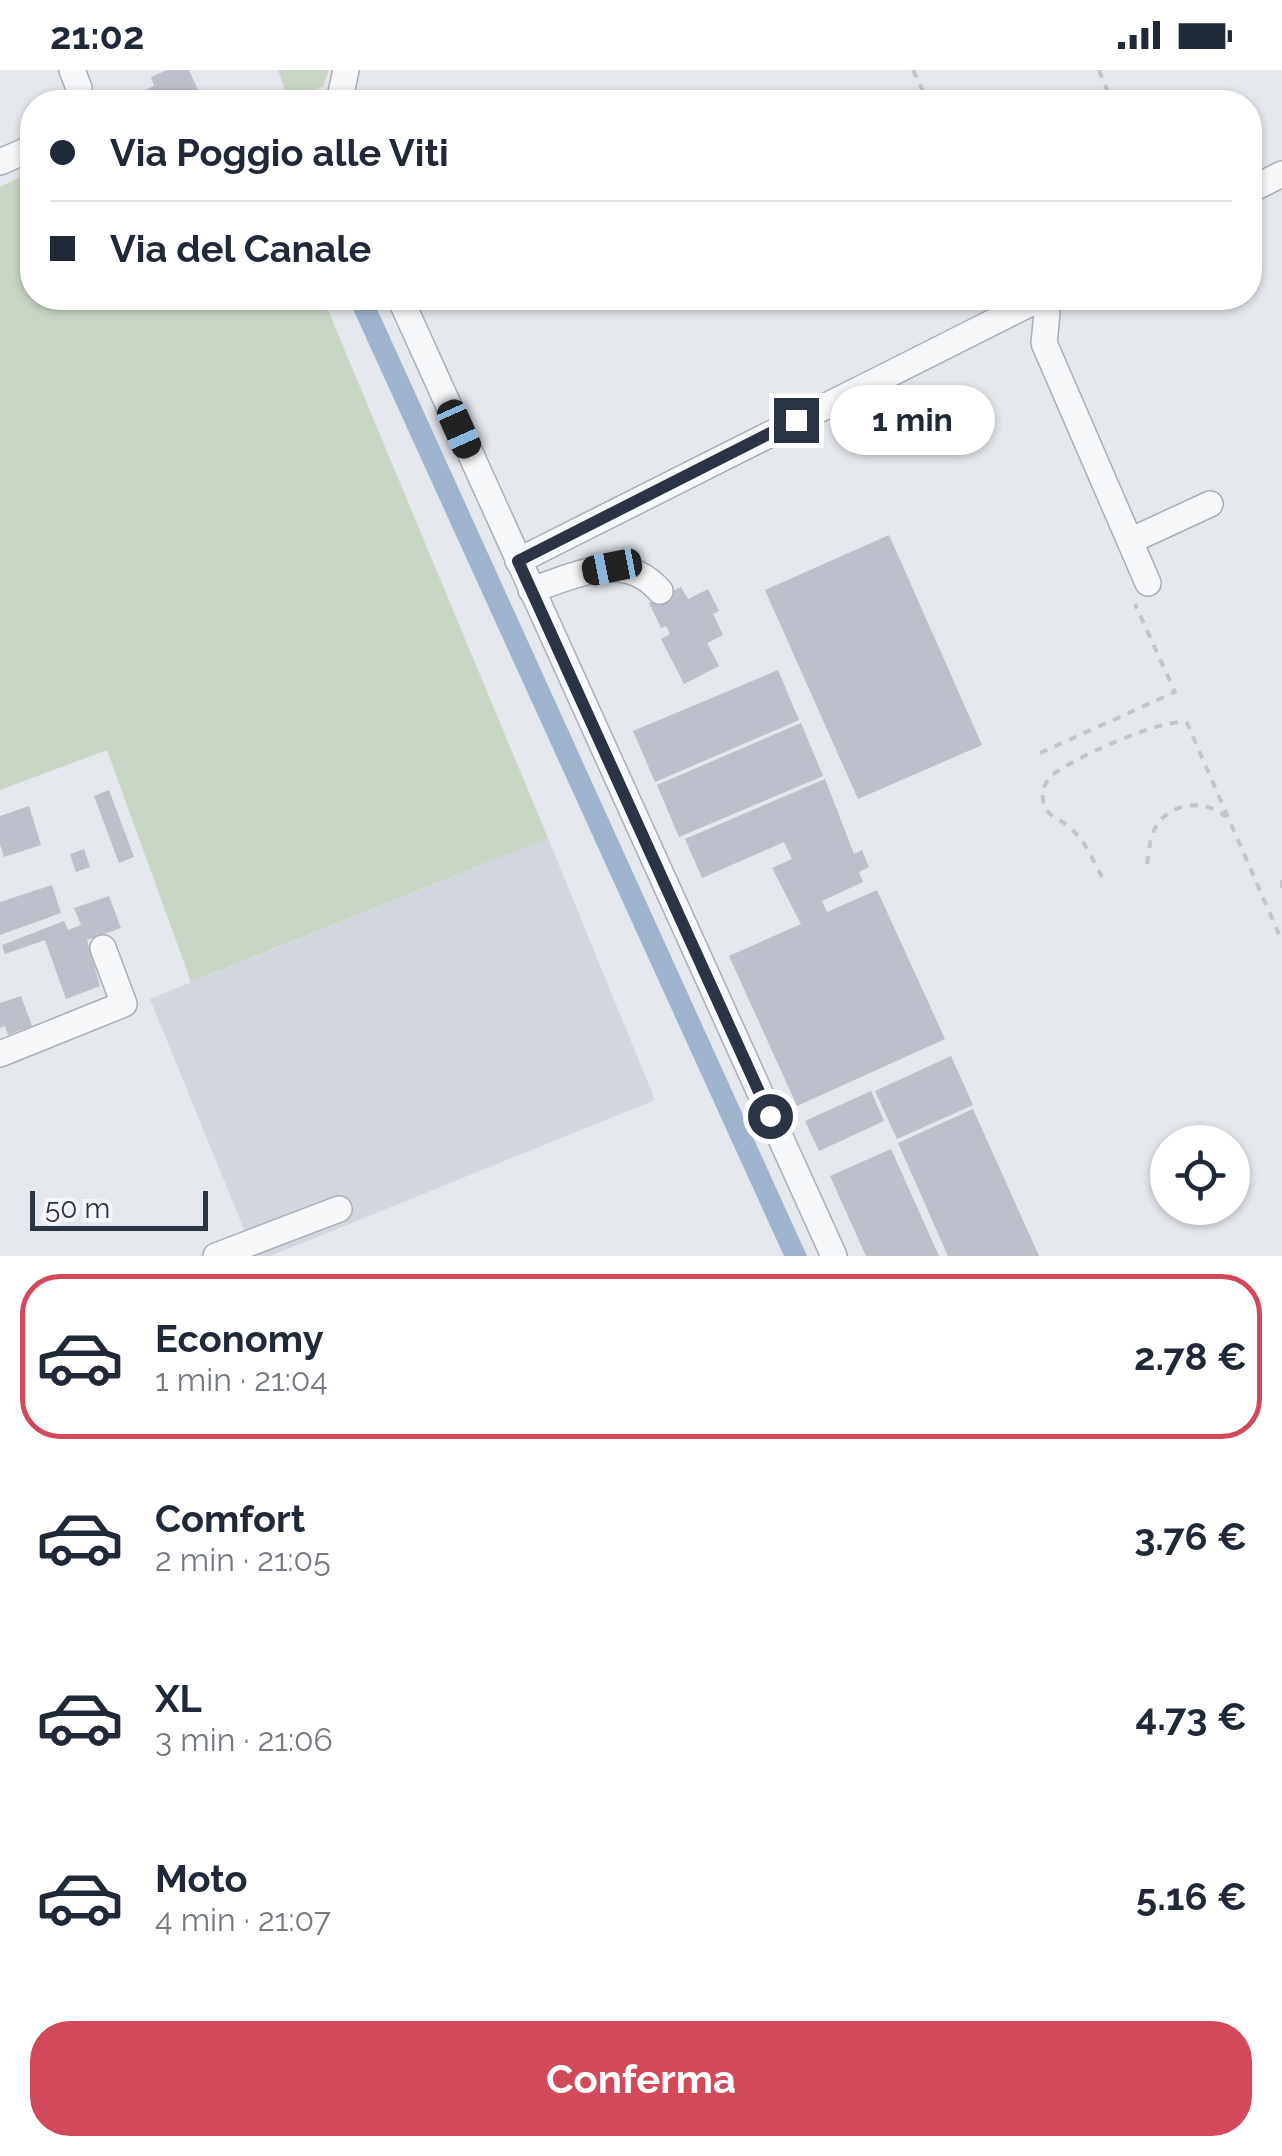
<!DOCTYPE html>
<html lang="it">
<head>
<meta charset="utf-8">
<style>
  :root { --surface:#fff; --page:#f6f6f7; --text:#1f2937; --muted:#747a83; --line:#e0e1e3; --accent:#d1495b }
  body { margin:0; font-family:Raleway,sans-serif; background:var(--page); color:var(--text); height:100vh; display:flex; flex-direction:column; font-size:38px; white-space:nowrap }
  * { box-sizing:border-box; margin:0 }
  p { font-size:32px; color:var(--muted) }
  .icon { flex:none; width:55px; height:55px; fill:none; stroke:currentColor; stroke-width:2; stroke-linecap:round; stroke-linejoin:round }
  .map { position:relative; height:1186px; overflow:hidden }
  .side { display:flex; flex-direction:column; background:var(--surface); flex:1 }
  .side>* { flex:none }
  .guide { position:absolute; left:20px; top:20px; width:1242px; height:220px; border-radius:40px; box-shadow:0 2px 8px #0004; display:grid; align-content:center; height:220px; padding:0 30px; background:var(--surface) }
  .buttons { position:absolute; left:1150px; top:1055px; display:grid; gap:20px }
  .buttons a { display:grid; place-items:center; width:100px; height:100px; border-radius:50%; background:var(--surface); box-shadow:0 2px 8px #0004; font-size:50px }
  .scale { position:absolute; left:30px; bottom:25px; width:178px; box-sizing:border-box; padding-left:10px; border:5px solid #2b3445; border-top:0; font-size:28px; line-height:35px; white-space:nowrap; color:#2b3445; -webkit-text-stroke:8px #f4f6f9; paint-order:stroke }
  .end { position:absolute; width:45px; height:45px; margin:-22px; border:12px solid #2b3445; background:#fff; box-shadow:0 0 0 5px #fff }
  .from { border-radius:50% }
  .bubble { position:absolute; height:70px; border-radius:35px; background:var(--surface); box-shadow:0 2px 8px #0004; font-size:32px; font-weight:700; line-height:70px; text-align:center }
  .car { position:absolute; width:30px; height:60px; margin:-30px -15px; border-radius:12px; box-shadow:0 0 8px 2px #0007; background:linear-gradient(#222 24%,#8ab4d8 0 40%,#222 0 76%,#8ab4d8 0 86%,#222 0) }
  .guide b { display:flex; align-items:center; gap:35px; height:95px; font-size:38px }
  .guide b+b { border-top:2px solid var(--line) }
  .guide i { width:25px; height:25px; background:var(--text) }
  ul { padding:18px 0 0; list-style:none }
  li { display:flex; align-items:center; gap:30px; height:165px; margin:0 20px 15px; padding:0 10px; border:5px solid transparent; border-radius:40px }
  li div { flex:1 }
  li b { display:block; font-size:38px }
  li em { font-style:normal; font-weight:700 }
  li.active { border-color:var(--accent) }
  li>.icon { width:90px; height:90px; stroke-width:1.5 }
  .primary-button { display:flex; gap:20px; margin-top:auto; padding:20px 30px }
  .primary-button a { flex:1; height:115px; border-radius:40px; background:var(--accent); color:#fff; font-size:40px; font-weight:700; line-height:115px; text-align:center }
  .status { display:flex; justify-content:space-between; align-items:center; height:70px; padding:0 50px; background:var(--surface); direction:ltr }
  .status svg { height:28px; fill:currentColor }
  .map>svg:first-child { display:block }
  .built { fill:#d2d6de }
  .green { fill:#c9d6c5 }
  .water { fill:#9fb4cc }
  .building { fill:#bbc0ca }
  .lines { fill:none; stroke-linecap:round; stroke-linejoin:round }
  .minor-casing { stroke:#a9aeb7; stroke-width:28 }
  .path { stroke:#c2c5cb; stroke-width:4; stroke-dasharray:8 8; stroke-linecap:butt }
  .minor { stroke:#f7f8fa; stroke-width:25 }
  .route { stroke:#2b3445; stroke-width:12 }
</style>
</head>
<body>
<div class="status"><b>21:02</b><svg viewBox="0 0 49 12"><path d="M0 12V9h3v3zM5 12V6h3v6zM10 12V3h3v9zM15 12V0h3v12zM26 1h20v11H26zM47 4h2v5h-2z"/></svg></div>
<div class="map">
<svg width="1282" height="1186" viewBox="0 0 1282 1186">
  <rect width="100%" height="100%" fill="#e4e7ec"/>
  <path class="built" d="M 548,768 L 655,1030 L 270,1186 L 255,1186 L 150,929 Z"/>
  <g class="green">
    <path d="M 278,0 L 329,0 L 323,16 L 289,31 Z"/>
    <path d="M 32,101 L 32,228 L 99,228 L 101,230 L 107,228 L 323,228 L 548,768 L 191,912 L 107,680 L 0,720 L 0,117 Z"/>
  </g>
  <path class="water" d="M 348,228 L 372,228 L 807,1186 L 784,1186 Z"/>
  <g class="building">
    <path d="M 167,0 L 189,0 L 198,20 L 169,32 L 118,32 L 154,16 L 151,7 Z"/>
    <path d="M 889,465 L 982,675 L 858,729 L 765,520 Z"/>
    <path d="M 681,517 L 688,529 L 708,519 L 719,541 L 713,544 L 723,565 L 707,573 L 719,596 L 684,614 L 661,569 L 670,564 L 666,556 L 661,558 L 649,533 Z"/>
    <path d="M 778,600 L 799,650 L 655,712 L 633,661 Z"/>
    <path d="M 801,653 L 823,706 L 679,767 L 657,715 Z"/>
    <path d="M 825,709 L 854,784 L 862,780 L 869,797 L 859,802 L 863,812 L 822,831 L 827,842 L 877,820 L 945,969 L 797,1036 L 729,886 L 801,854 L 772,798 L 792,789 L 784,772 L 702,808 L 685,769 Z"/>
    <path d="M 109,720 L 134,787 L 119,793 L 94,726 Z"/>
    <path d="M 29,736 L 41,775 L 4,787 L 0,774 L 0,746 Z"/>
    <path d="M 84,779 L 90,797 L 76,802 L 70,784 Z"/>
    <path d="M 52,815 L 61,843 L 0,865 L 0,832 Z"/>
    <path d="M 109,826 L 121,858 L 87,870 L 100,916 L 66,929 L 45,870 L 5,884 L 2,875 L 64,851 L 68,860 L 81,855 L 74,838 Z"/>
    <path d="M 21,926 L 32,956 L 8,965 L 5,956 L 0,958 L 0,933 Z"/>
    <path d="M 951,986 L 973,1035 L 897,1069 L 875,1021 Z"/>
    <path d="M 871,1021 L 884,1051 L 819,1081 L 805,1051 Z"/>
    <path d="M 973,1039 L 1039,1186 L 948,1186 L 898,1073 Z"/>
    <path d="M 891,1079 L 939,1186 L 866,1186 L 830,1106 Z"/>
  </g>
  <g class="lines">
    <g class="minor-casing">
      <g id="minor">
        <path d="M 72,0 L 79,18 L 79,32"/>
        <path d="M 339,32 L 346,0"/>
        <path d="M 0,92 L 32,78"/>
        <path d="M 1250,120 L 1282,104"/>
        <path d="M 400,228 L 834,1186"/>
        <path d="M 1038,229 L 1047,243 L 1044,273 L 1148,513"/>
        <path d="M 1130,471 L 1210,434"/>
        <path d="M 518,491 L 1041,228"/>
        <path d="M 531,520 C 575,506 624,479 660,521"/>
        <path d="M 0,984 L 124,934 L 103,878"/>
        <path d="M 216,1186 L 339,1139"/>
      </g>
    </g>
    <g class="path">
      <path d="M 913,0 L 928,32"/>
      <path d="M 1099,0 L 1112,32"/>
      <path d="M 1040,683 L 1175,622 L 1135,534"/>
      <path d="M 1147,794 C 1149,784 1149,772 1153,763 C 1164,733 1204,727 1226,747"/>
      <path d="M 1102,807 C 1093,790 1084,768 1067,755 C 1056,747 1044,745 1043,729 C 1042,721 1045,713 1050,707 C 1066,691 1168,645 1187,653 L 1282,871"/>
      <path d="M 1282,810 L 1282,818"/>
    </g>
    <use href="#minor" class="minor"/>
  </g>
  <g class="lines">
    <path class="route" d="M 770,1046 L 518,491 L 796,350"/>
  </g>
</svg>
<div class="buttons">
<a><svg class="icon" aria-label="locate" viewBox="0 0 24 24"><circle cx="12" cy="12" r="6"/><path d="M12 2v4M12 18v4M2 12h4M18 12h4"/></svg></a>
</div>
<div class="scale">50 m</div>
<i class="end from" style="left:770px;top:1046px"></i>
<i class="end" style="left:796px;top:350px"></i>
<div class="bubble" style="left:830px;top:315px;width:165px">1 min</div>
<i class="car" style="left:459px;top:359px;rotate:156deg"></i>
<i class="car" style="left:612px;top:497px;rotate:259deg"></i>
<div class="guide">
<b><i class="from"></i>Via Poggio alle Viti</b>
<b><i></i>Via del Canale</b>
</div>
</div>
<section class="side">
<ul>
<li class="active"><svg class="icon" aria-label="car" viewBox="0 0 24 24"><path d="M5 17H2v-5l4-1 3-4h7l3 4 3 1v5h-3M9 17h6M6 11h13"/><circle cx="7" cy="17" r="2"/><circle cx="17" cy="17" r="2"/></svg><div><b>Economy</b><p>1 min · 21:04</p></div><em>2.78 €</em></li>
<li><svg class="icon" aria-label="car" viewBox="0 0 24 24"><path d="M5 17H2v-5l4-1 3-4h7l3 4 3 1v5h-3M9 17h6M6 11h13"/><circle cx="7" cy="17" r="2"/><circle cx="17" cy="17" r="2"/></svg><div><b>Comfort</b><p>2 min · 21:05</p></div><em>3.76 €</em></li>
<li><svg class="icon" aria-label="car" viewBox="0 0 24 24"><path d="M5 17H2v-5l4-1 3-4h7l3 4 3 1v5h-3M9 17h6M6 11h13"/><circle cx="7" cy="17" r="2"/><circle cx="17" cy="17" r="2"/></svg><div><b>XL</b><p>3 min · 21:06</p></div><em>4.73 €</em></li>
<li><svg class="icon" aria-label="car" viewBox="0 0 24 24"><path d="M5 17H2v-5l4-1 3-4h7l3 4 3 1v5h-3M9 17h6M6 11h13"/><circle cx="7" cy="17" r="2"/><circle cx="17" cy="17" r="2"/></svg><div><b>Moto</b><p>4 min · 21:07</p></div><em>5.16 €</em></li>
</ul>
<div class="primary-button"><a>Conferma</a></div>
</section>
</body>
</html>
